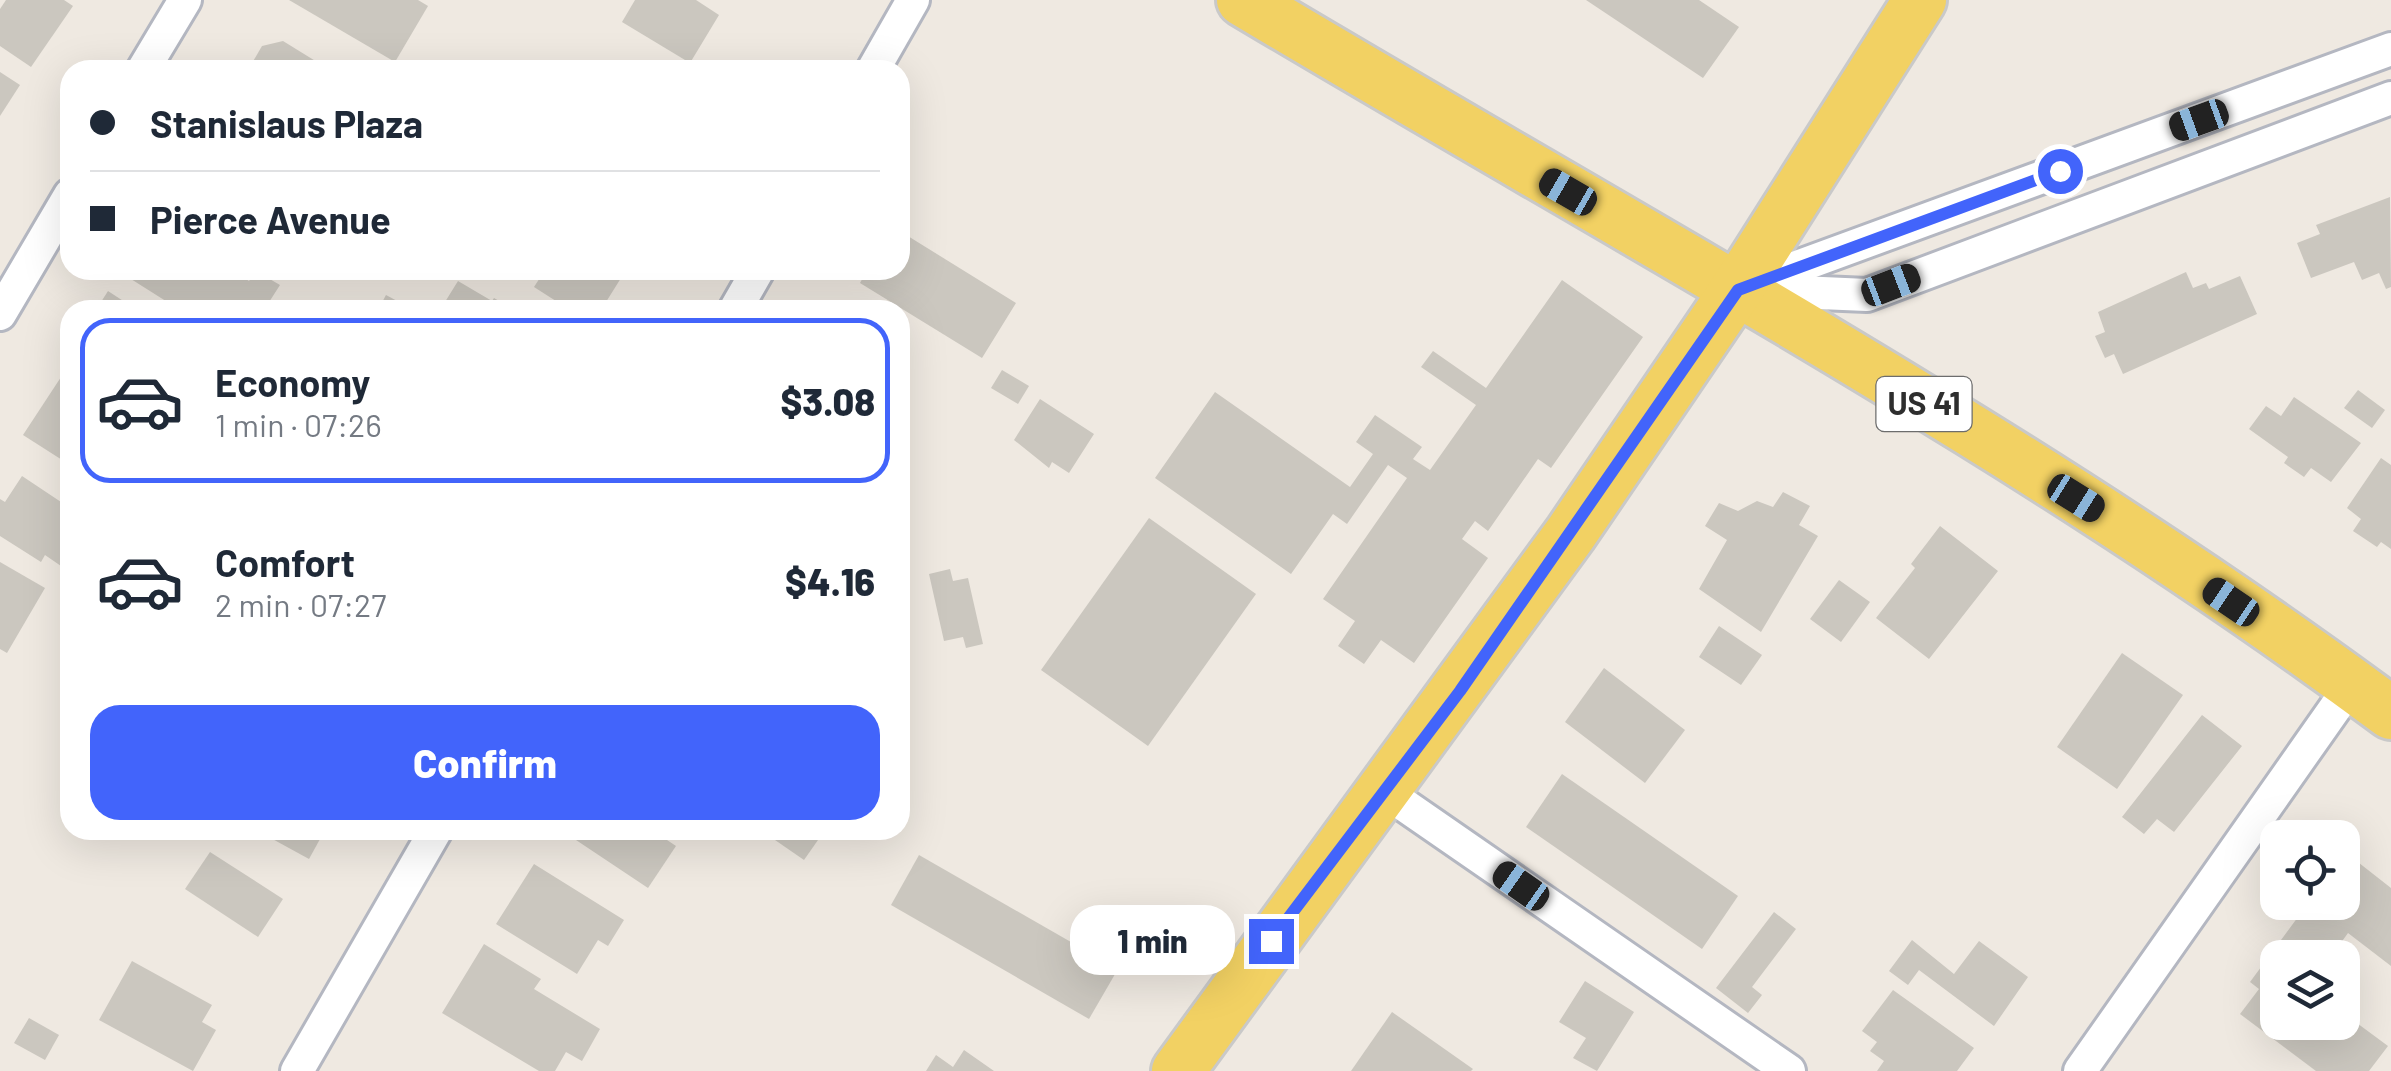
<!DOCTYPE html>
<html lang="en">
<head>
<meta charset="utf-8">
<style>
  :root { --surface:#fff; --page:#f6f6f7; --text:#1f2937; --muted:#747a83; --line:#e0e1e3; --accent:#4264fb }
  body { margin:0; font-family:Barlow,sans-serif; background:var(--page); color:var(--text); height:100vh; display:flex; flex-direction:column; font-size:38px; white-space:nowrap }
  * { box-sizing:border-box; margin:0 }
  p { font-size:32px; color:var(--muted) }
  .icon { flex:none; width:55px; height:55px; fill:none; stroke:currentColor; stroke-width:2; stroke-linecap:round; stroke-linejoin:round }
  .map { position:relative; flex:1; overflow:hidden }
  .sheet { position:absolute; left:60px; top:300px; width:850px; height:540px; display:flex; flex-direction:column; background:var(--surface); border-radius:30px; box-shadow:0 10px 40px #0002 }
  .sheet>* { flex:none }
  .hud { position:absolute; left:60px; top:60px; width:850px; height:220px; border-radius:30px; box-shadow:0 10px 40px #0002; display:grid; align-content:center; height:220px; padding:0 30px; background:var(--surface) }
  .fabs { position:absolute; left:2260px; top:820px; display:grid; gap:20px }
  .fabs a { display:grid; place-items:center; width:100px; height:100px; border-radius:20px; background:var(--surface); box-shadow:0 10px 40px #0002; font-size:50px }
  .end { position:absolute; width:45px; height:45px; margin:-22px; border:12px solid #4264fb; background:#fff; box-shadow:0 0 0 5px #fff }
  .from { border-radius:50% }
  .bubble { position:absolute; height:70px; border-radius:30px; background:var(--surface); box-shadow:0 10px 40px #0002; font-size:32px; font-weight:800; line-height:70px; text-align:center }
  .car { position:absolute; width:30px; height:60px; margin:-30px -15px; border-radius:12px; box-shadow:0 0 8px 2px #0007; background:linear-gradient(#222 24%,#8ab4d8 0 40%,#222 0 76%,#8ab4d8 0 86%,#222 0) }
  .hud b { display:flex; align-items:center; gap:35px; height:95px; font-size:38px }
  .hud b+b { border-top:2px solid var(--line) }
  .hud i { width:25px; height:25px; background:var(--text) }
  ul { padding:18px 0 0; list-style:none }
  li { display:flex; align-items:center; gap:30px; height:165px; margin:0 20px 15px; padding:0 10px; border:5px solid transparent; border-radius:30px }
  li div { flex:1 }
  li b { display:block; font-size:38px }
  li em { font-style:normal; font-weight:800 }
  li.active { border-color:var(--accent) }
  li>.icon { width:90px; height:90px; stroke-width:1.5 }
  .button { display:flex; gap:20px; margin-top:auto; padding:20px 30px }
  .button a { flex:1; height:115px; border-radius:30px; background:var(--accent); color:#fff; font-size:40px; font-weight:800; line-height:115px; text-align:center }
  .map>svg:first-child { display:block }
  .building { fill:#cbc7bf }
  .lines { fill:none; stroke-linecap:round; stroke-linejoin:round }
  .street-casing { stroke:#b4b7c1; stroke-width:38 }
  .primary-casing { stroke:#c9c9c9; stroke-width:58 }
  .street { stroke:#fff; stroke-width:32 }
  .primary { stroke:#f2d163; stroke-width:52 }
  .route { stroke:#4264fb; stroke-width:12 }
  .labels { text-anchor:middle; stroke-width:8; stroke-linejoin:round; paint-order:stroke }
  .shield { fill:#fff; stroke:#6d6d6d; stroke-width:2.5 }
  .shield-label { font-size:32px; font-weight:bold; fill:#2e2e2e }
</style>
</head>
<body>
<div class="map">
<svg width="2391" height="1071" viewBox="0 0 2391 1071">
  <rect width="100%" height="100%" fill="#efe9e1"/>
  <g class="building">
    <path d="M 6,0 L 64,0 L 73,6 L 31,67 L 0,46 L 0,9 Z"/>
    <path d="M 289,0 L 418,0 L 428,6 L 395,62 Z"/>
    <path d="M 635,0 L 696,0 L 719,15 L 690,63 L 622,22 Z"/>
    <path d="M 1586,0 L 1699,0 L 1739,27 L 1703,78 Z"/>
    <path d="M 283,41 L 330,70 L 248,70 L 262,46 Z"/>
    <path d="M 0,72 L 20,85 L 0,116 Z"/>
    <path d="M 2390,197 L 2391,287 L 2386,289 L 2379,273 L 2362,280 L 2354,262 L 2311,278 L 2297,243 L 2320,234 L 2316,225 Z"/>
    <path d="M 903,233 L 1016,303 L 982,358 L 860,283 L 867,270 L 900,270 Z"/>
    <path d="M 126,270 L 232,270 L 249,281 L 256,271 L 280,285 L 264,310 L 241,310 L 232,305 L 229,310 L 180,310 L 123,274 Z"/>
    <path d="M 545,270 L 626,270 L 601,310 L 570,310 L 534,287 Z"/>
    <path d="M 2186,272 L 2193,288 L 2206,283 L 2209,289 L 2240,276 L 2257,314 L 2123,374 L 2114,354 L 2105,358 L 2095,336 L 2105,332 L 2098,312 Z"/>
    <path d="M 1562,280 L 1643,337 L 1551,468 L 1538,459 L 1488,531 L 1475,521 L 1462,539 L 1488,558 L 1414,663 L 1381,640 L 1364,664 L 1338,646 L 1355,621 L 1323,599 L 1407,478 L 1388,465 L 1347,524 L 1333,514 L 1291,574 L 1155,478 L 1215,392 L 1350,487 L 1373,454 L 1356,442 L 1375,415 L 1422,447 L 1413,459 L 1430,470 L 1476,405 L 1421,367 L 1433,351 L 1486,388 Z"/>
    <path d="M 458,281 L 492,301 L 494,298 L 514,310 L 440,310 Z"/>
    <path d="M 108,291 L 137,310 L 96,310 Z"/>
    <path d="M 386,295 L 414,310 L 378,310 Z"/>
    <path d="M 1002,370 L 1029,386 L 1018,404 L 991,388 Z"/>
    <path d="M 63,374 L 70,379 L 70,465 L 23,435 Z"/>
    <path d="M 2358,390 L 2385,410 L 2372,428 L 2344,408 Z"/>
    <path d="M 2294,397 L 2361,443 L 2331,482 L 2311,468 L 2304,477 L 2284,463 L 2288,457 L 2249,429 L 2266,406 L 2281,416 Z"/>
    <path d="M 1040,399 L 1094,434 L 1069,473 L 1052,462 L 1049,468 L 1014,440 Z"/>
    <path d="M 2381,458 L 2391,465 L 2391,549 L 2381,542 L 2377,547 L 2353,531 L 2361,519 L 2347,508 Z"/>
    <path d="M 22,476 L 70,508 L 70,552 L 61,566 L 45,555 L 41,562 L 0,536 L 0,499 L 5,502 Z"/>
    <path d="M 1783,492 L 1810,506 L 1799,525 L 1818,536 L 1761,632 L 1699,589 L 1727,540 L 1705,526 L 1719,503 L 1738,511 L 1757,501 L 1773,507 Z"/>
    <path d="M 1149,518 L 1256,594 L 1148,746 L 1041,670 Z"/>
    <path d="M 1940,526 L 1998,571 L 1929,659 L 1876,618 L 1915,568 L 1911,564 Z"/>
    <path d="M 0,562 L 45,588 L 7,653 L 0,649 Z"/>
    <path d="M 950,569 L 953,581 L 968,578 L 983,644 L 966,648 L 963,637 L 944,641 L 929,574 Z"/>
    <path d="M 1839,580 L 1870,602 L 1841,642 L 1810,619 Z"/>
    <path d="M 1719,626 L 1762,655 L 1741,685 L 1699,657 Z"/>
    <path d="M 2122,653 L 2183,695 L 2117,789 L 2057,747 Z"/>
    <path d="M 1604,668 L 1685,730 L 1645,783 L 1565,722 Z"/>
    <path d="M 2202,715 L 2242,746 L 2174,832 L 2157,819 L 2144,834 L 2122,817 Z"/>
    <path d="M 1562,774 L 1738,896 L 1702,949 L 1526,827 Z"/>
    <path d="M 256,830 L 325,830 L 309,859 Z"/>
    <path d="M 561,830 L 652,830 L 676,846 L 648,888 Z"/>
    <path d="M 782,830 L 825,830 L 804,860 L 775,840 Z"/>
    <path d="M 210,852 L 283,899 L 258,937 L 185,889 Z"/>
    <path d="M 919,855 L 1118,969 L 1089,1019 L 891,905 Z"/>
    <path d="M 2354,859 L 2391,888 L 2391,966 L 2348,933 L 2330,958 L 2278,958 L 2278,1022 L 2342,1022 L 2342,1012 L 2388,1046 L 2369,1071 L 2316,1071 L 2240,1014 L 2259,989 L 2250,982 L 2309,902 L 2342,902 L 2342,875 Z"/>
    <path d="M 534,864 L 624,920 L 608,946 L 598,940 L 577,974 L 496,924 Z"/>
    <path d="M 1774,912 L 1796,929 L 1752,987 L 1762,995 L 1748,1013 L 1716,988 Z"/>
    <path d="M 1912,940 L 1954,974 L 1979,941 L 2028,977 L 1994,1026 L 1919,970 L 1908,985 L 1889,971 Z"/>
    <path d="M 484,944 L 541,979 L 534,989 L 600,1029 L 582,1061 L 566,1052 L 555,1071 L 539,1071 L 442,1013 Z"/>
    <path d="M 132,961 L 212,1005 L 202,1022 L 216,1030 L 193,1071 L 99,1020 Z"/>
    <path d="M 1585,981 L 1634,1012 L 1597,1071 L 1573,1058 L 1586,1038 L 1559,1022 Z"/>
    <path d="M 1893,990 L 1974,1048 L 1957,1071 L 1877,1071 L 1884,1061 L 1870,1051 L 1877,1042 L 1862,1031 Z"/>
    <path d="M 1392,1012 L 1473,1069 L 1471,1071 L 1351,1071 Z"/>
    <path d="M 29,1018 L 59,1035 L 45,1060 L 14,1043 Z"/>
    <path d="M 964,1050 L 994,1071 L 926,1071 L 936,1055 L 953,1067 Z"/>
  </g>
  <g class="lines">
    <g class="street-casing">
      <g id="street">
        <path d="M 143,70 L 185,0"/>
        <path d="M 873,70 L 913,0"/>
        <path d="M 1737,289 L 2391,49"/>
        <path d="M 1752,290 L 1867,295 L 2391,98"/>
        <path d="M 735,310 L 758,270"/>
        <path d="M 0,314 L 70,195"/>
        <path d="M 1384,791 L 1789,1071"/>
        <path d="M 297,1071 L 436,830"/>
        <path d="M 2080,1071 L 2352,684"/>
      </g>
    </g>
    <g class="primary-casing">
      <g id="primary">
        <path d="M 1243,0 C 1629,231 2029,444 2391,713"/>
        <path d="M 1178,1071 L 1571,533 L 1737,289 L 1920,0"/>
      </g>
    </g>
    <use href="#street" class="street"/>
    <use href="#primary" class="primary"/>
  </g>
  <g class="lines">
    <path class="route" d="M 1271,941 L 1460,691 L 1738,290 L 2060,171"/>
  </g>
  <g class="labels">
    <rect class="shield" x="1876.5" y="377" width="95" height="54" rx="8"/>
    <g class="shield-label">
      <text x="1924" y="415">US 41</text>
    </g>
  </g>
</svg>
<div class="fabs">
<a><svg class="icon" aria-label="locate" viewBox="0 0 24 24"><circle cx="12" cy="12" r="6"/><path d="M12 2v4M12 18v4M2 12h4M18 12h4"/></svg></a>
<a><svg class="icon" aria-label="layers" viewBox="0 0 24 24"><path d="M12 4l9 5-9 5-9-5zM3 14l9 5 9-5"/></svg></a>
</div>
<i class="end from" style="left:2060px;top:171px"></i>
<i class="end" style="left:1271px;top:941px"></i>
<div class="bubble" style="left:1070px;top:905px;width:165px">1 min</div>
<i class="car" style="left:2199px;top:120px;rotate:250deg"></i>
<i class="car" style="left:1568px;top:192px;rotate:300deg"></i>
<i class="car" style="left:1891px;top:285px;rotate:69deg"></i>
<i class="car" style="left:2076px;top:498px;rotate:122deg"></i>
<i class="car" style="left:2231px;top:602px;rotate:304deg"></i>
<i class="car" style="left:1521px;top:886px;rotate:305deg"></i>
<div class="hud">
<b><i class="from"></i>Stanislaus Plaza</b>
<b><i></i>Pierce Avenue</b>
</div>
<section class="sheet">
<ul>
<li class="active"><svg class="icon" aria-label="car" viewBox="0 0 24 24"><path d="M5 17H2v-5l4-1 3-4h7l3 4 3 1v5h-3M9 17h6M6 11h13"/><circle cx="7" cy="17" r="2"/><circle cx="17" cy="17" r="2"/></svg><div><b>Economy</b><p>1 min · 07:26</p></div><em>$3.08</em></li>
<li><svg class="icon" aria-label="car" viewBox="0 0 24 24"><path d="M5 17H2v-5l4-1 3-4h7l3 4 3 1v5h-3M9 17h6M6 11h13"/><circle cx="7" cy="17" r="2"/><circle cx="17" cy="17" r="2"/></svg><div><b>Comfort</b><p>2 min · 07:27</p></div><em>$4.16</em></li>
</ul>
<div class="button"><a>Confirm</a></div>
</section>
</div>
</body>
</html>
